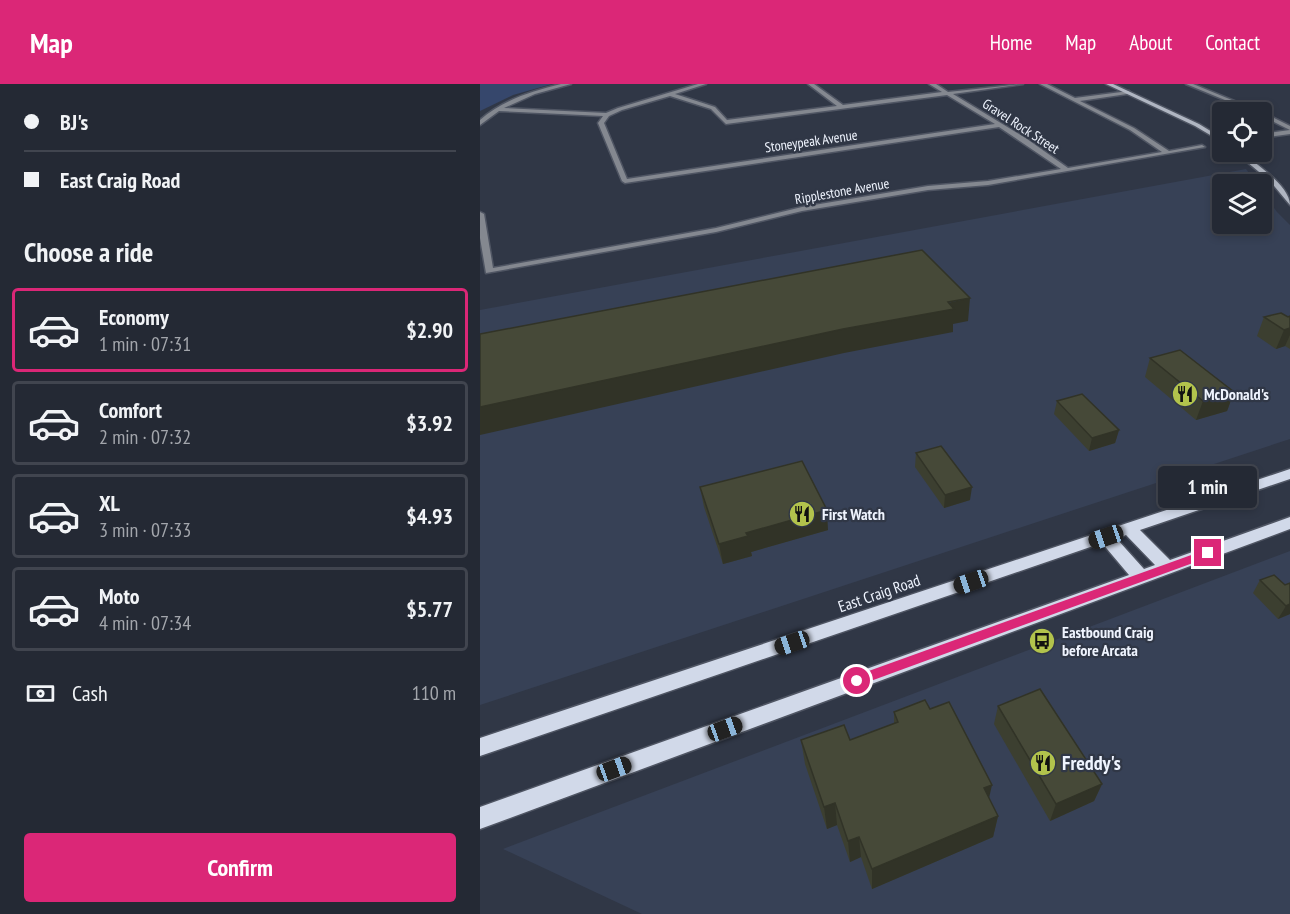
<!DOCTYPE html>
<html lang="en">
<head>
<meta charset="utf-8">
<style>
  :root { --surface:#242934; --page:#303540; --text:#f1f3f6; --muted:#a3a6ac; --line:#41454f; --accent:#db2777 }
  body { margin:0; font-family:"PT Sans Narrow",sans-serif; background:var(--page); color:var(--text); height:100vh; display:flex; flex-direction:column; font-size:22px; white-space:nowrap }
  * { box-sizing:border-box; margin:0 }
  p { font-size:20px; color:var(--muted) }
  .icon { flex:none; width:33px; height:33px; fill:none; stroke:currentColor; stroke-width:2; stroke-linecap:round; stroke-linejoin:round }
  .map { position:relative; flex:1; overflow:hidden }
  .panel { display:flex; flex-direction:column; background:var(--surface); width:480px }
  .panel>* { flex:none }
  .top-card { display:grid; align-content:center; height:132px; padding:0 24px; background:var(--surface) }
  .controls { position:absolute; left:732px; top:18px; display:grid; gap:12px }
  .controls a { display:grid; place-items:center; width:60px; height:60px; border-radius:6px; background:var(--surface); box-shadow:0 3px 9px #0003,0 0 0 2px var(--line); font-size:30px }
  .end { position:absolute; width:27px; height:27px; margin:-14px; border:8px solid #db2777; background:#fff; box-shadow:0 0 0 3px #fff }
  .from { border-radius:50% }
  .bubble { position:absolute; height:42px; border-radius:6px; background:var(--surface); box-shadow:0 3px 9px #0003,0 0 0 2px var(--line); font-size:20px; font-weight:800; line-height:42px; text-align:center }
  .car { position:absolute; width:18px; height:36px; margin:-18px -9px; border-radius:8px; box-shadow:0 0 4px 2px #0007; background:linear-gradient(#222 24%,#8ab4d8 0 40%,#222 0 76%,#8ab4d8 0 86%,#222 0) }
  .top-card b { display:flex; align-items:center; gap:21px; height:57px; font-size:22px }
  .top-card b+b { border-top:2px solid var(--line) }
  .top-card i { width:15px; height:15px; background:var(--text) }
  ul { padding:0; list-style:none }
  li { display:flex; align-items:center; gap:18px; height:84px; margin:0 12px 9px; padding:0 12px; border:3px solid var(--line); border-radius:6px }
  li div { flex:1 }
  li b { display:block; font-size:22px }
  li em { font-style:normal; font-weight:800 }
  li.selected { border-color:var(--accent) }
  li>.icon { width:54px; height:54px; stroke-width:1.5 }
  h2 { padding:0 24px; font-size:27px; line-height:72px }
  .pay { display:flex; align-items:center; gap:15px; height:66px; padding:0 24px; font-size:22px }
  .pay p { margin-inline-start:auto }
  .button { display:flex; gap:12px; margin-top:auto; padding:12px 24px }
  .button a { flex:1; height:69px; border-radius:6px; background:var(--accent); color:#fff; font-size:24px; font-weight:800; line-height:69px; text-align:center }
  header { display:flex; align-items:center; gap:36px; box-sizing:border-box; height:84px; padding:0 30px; background:var(--accent); color:#fff }
  header strong { font-size:28px }
  nav { display:flex; gap:33px; margin-inline-start:auto; font-size:21px }
  main { display:flex; flex:1; min-height:0 }
  .map>svg:first-child { display:block }
  .built { fill:#374156 }
  .green { fill:#36476c }
  .lines { fill:none; stroke-linecap:round; stroke-linejoin:round }
  .street-casing { stroke:#4f5563; stroke-width:3 }
  .secondary-casing { stroke:#4f5563; stroke-width:3 }
  .primary-casing { stroke:#4f5563; stroke-width:3 }
  .street { fill:#848890; fill-rule:evenodd }
  .secondary { fill:#b0b6c2; fill-rule:evenodd }
  .primary { fill:#d1d9e9; fill-rule:evenodd }
  .wall { fill:#3c3f30 }
  .shaded-wall { fill:#313327 }
  .building { fill:#464938; stroke:#313327; stroke-width:1.5 }
  .route { fill:#db2777 }
  .labels { text-anchor:middle; stroke-width:4.5; stroke-linejoin:round; paint-order:stroke }
  .far-street-label { font-size:14px; fill:#eff4fe; stroke:#303746 }
  .poi-label { font-size:16px; font-weight:bold; fill:#eff4fe; stroke:#303746; text-anchor:start }
  .street-label { font-size:16px; fill:#eff4fe; stroke:#303746 }
  .near-poi-label { font-size:20px; font-weight:bold; fill:#eff4fe; stroke:#303746; text-anchor:start }
</style>
</head>
<body>
<header>
<strong>Map</strong>
<nav><a>Home</a><a>Map</a><a>About</a><a>Contact</a></nav>
</header>
<main>
<section class="panel">
<div class="top-card">
<b><i class="from"></i>BJ's</b>
<b><i></i>East Craig Road</b>
</div>
<h2>Choose a ride</h2>
<ul>
<li class="selected"><svg class="icon" aria-label="car" viewBox="0 0 24 24"><path d="M5 17H2v-5l4-1 3-4h7l3 4 3 1v5h-3M9 17h6M6 11h13"/><circle cx="7" cy="17" r="2"/><circle cx="17" cy="17" r="2"/></svg><div><b>Economy</b><p>1 min · 07:31</p></div><em>$2.90</em></li>
<li><svg class="icon" aria-label="car" viewBox="0 0 24 24"><path d="M5 17H2v-5l4-1 3-4h7l3 4 3 1v5h-3M9 17h6M6 11h13"/><circle cx="7" cy="17" r="2"/><circle cx="17" cy="17" r="2"/></svg><div><b>Comfort</b><p>2 min · 07:32</p></div><em>$3.92</em></li>
<li><svg class="icon" aria-label="car" viewBox="0 0 24 24"><path d="M5 17H2v-5l4-1 3-4h7l3 4 3 1v5h-3M9 17h6M6 11h13"/><circle cx="7" cy="17" r="2"/><circle cx="17" cy="17" r="2"/></svg><div><b>XL</b><p>3 min · 07:33</p></div><em>$4.93</em></li>
<li><svg class="icon" aria-label="car" viewBox="0 0 24 24"><path d="M5 17H2v-5l4-1 3-4h7l3 4 3 1v5h-3M9 17h6M6 11h13"/><circle cx="7" cy="17" r="2"/><circle cx="17" cy="17" r="2"/></svg><div><b>Moto</b><p>4 min · 07:34</p></div><em>$5.77</em></li>
</ul>
<div class="pay"><svg class="icon" aria-label="cash" viewBox="0 0 24 24"><path d="M3 7h18v10H3z"/><circle cx="12" cy="12" r="2"/></svg>Cash<p>110 m</p></div>
<div class="button"><a>Confirm</a></div>
</section>
<div class="map">
<svg width="810" height="830" viewBox="0 0 810 830">
  <rect width="100%" height="100%" fill="#303746"/>
  <g class="built">
    <path d="M 766,85 L 777,100 L 742,100 L 742,140 L 782,140 L 782,107 L 797,128 L 810,141 L 810,355 L 0,621 L 0,226 Z"/>
    <path d="M 810,467 L 810,830 L 162,830 L 23,765 Z"/>
  </g>
  <path class="green" d="M 0,0 L 72,0 L 33,11 L 0,27 Z"/>
  <g class="lines">
    <g class="street-casing">
      <g id="street">
        <path d="M 81,0 L 91,0 L 55,10 L 24,24 L 126,29 L 138,24 L 218,0 L 226,0 L 195,10 L 235,23 L 247,36 L 357,22 L 328,0 L 334,0 L 363,21 L 462,8 L 449,0 L 456,0 L 468,8 L 543,0 L 473,10 L 547,55 L 588,84 L 682,68 L 650,46 L 560,0 L 567,0 L 595,14 L 649,7 L 647,10 L 600,17 L 654,44 L 689,67 L 722,61 L 725,63 L 508,101 L 448,106 L 322,127 L 236,148 L 6,189 L 0,154 L 0,128 L 4,130 L 13,184 L 236,144 L 322,123 L 448,102 L 508,97 L 581,85 L 519,43 L 145,99 L 142,97 L 118,39 L 123,32 L 19,27 L 0,41 L 0,36 C 23,16 52,7 81,0 ZM 467,11 L 515,40 L 147,95 L 124,39 L 129,32 L 142,26 L 190,12 L 231,25 L 246,40 Z"/>
        <path d="M 706,0 L 713,0 L 781,28 L 774,28 Z"/>
        <path d="M 781,28 L 784,29 L 810,42 L 810,46 L 782,32 Z"/>
        <path d="M 810,46 L 810,50 L 782,54 L 782,50 Z"/>
      </g>
    </g>
    <g class="secondary-casing">
      <g id="secondary">
        <path d="M 626,0 L 633,0 L 719,40 L 742,54 L 742,58 L 715,42 Z"/>
        <path d="M 755,68 L 761,68 C 775,79 810,102 810,121 L 790,97 Z"/>
      </g>
    </g>
    <g class="primary-casing">
      <path id="primary" d="M 810,385 L 810,395 L 660,446 L 690,476 L 810,433 L 810,445 L 0,745 L 0,723 L 649,491 L 622,459 L 0,672 L 0,654 ZM 646,451 L 675,481 L 664,485 L 637,455 Z"/>
    </g>
    <use href="#street" class="street"/>
    <use href="#secondary" class="secondary"/>
    <use href="#primary" class="primary"/>
  </g>
  <g class="wall">
    <path d="M 810,232 L 810,265 L 805,262 L 796,265 L 777,252 L 784,233 Z"/>
    <path d="M 670,274 L 754,308 L 747,327 L 716,336 L 665,293 Z"/>
    <path d="M 577,317 L 639,346 L 635,359 L 609,367 L 574,330 Z"/>
    <path d="M 436,369 L 490,416 L 464,424 L 435,383 Z"/>
    <path d="M 220,403 L 348,446 L 271,468 L 272,472 L 243,480 L 224,423 Z"/>
    <path d="M 780,496 L 805,501 L 810,499 L 810,530 L 798,535 L 773,509 Z"/>
    <path d="M 518,622 L 622,700 L 614,717 L 570,737 L 514,640 Z"/>
    <path d="M 450,625 L 509,715 L 518,732 L 513,753 L 392,805 L 381,773 L 370,778 L 357,741 L 347,745 L 325,680 L 321,656 L 370,656 L 414,640 L 414,628 Z"/>
  </g>
  <g class="shaded-wall">
    <path d="M 490,214 L 488,237 L 473,240 L 473,248 L 364,269 L 0,351 L 0,323 Z"/>
    <path d="M 810,244 L 810,251 L 805,262 L 796,265 L 804,246 Z"/>
    <path d="M 754,308 L 747,327 L 716,336 L 723,317 Z"/>
    <path d="M 639,346 L 635,359 L 609,367 L 612,354 Z"/>
    <path d="M 492,403 L 490,416 L 464,424 L 465,411 Z"/>
    <path d="M 347,426 L 348,446 L 271,468 L 272,472 L 243,480 L 239,460 L 266,449 Z"/>
    <path d="M 810,520 L 810,530 L 798,535 L 806,522 Z"/>
    <path d="M 622,700 L 614,717 L 570,737 L 576,720 Z"/>
    <path d="M 512,701 L 507,723 L 504,704 Z"/>
    <path d="M 355,719 L 357,741 L 347,745 L 344,723 Z"/>
    <path d="M 518,732 L 513,753 L 392,805 L 392,785 Z"/>
    <path d="M 379,753 L 381,773 L 370,778 L 368,757 Z"/>
  </g>
  <g class="building">
    <path d="M 442,166 L 490,214 L 468,218 L 474,225 L 363,245 L 0,323 L 0,250 Z"/>
    <path d="M 801,229 L 808,233 L 810,232 L 810,244 L 804,246 L 784,233 Z"/>
    <path d="M 700,266 L 754,308 L 723,317 L 670,274 Z"/>
    <path d="M 602,310 L 639,346 L 612,354 L 577,317 Z"/>
    <path d="M 461,362 L 492,403 L 465,411 L 436,369 Z"/>
    <path d="M 322,377 L 347,426 L 266,449 L 268,452 L 239,460 L 220,403 Z"/>
    <path d="M 794,491 L 805,501 L 810,499 L 810,520 L 806,522 L 780,496 Z"/>
    <path d="M 560,605 L 622,700 L 576,720 L 518,622 Z"/>
    <path d="M 445,616 L 450,625 L 469,618 L 512,701 L 504,704 L 518,732 L 392,785 L 379,753 L 368,757 L 355,719 L 344,723 L 321,656 L 364,641 L 370,656 L 418,638 L 414,628 Z"/>
  </g>
  <path class="route" d="M 728,465 L 732,467 L 732,472 L 377,602 L 371,597 L 372,593 Z"/>
  <defs>
    <g id="restaurant-disc" transform="scale(1.35)"><circle r="9.5" fill="#b2c34c" stroke="#303746"/><path d="M-5-6h1v4h1v-4h1v4h1v-4h1v5L-1.5 .5V6h-2V.5L-5-1ZM5-6V6H3V1.5H1.5Q1.5-4 5-6Z" fill="#111"/></g>
    <g id="bus-disc" transform="scale(1.35)"><circle r="9.5" fill="#b2c34c" stroke="#303746"/><path d="M-5-6H5V4H4V6H2V4H-2V6H-4V4H-5ZM-3.5-4V0h7V-4ZM-3.5 1.2v1.5H-2V1.2ZM2 1.2v1.5H3.5V1.2Z" fill="#111"/></g>
  </defs>
  <g fill-rule="evenodd">
    <use href="#restaurant-disc" x="705" y="310"/>
    <use href="#restaurant-disc" x="322" y="430"/>
    <use href="#bus-disc" x="562" y="557"/>
    <use href="#restaurant-disc" x="563" y="679"/>
  </g>
  <g class="labels">
    <g class="far-street-label">
      <text transform="translate(541 42) rotate(33)" y="5">Gravel Rock Street</text>
      <text transform="translate(331 57) rotate(-8)" y="5">Stoneypeak Avenue</text>
      <text transform="translate(362 107) rotate(-10)" y="5">Ripplestone Avenue</text>
    </g>
    <g class="poi-label">
      <text x="724" y="316">McDonald's</text>
      <text x="342" y="436">First Watch</text>
      <text x="582" y="554">Eastbound Craig<tspan x="582" dy="18">before Arcata</tspan></text>
    </g>
    <g class="street-label">
      <text transform="translate(399 509) rotate(-19)" y="6">East Craig Road</text>
    </g>
    <g class="near-poi-label">
      <text x="582" y="686">Freddy's</text>
    </g>
  </g>
</svg>
<div class="controls">
<a><svg class="icon" aria-label="locate" viewBox="0 0 24 24"><circle cx="12" cy="12" r="6"/><path d="M12 2v4M12 18v4M2 12h4M18 12h4"/></svg></a>
<a><svg class="icon" aria-label="layers" viewBox="0 0 24 24"><path d="M12 4l9 5-9 5-9-5zM3 14l9 5 9-5"/></svg></a>
</div>
<i class="end from" style="left:377px;top:597px"></i>
<i class="end" style="left:728px;top:469px"></i>
<div class="bubble" style="left:678px;top:382px;width:99px">1 min</div>
<i class="car" style="left:626px;top:453px;rotate:251deg"></i>
<i class="car" style="left:491px;top:498px;rotate:251deg"></i>
<i class="car" style="left:312px;top:559px;rotate:251deg"></i>
<i class="car" style="left:245px;top:645px;rotate:70deg"></i>
<i class="car" style="left:134px;top:685px;rotate:70deg"></i>
</div>
</main>
</body>
</html>
